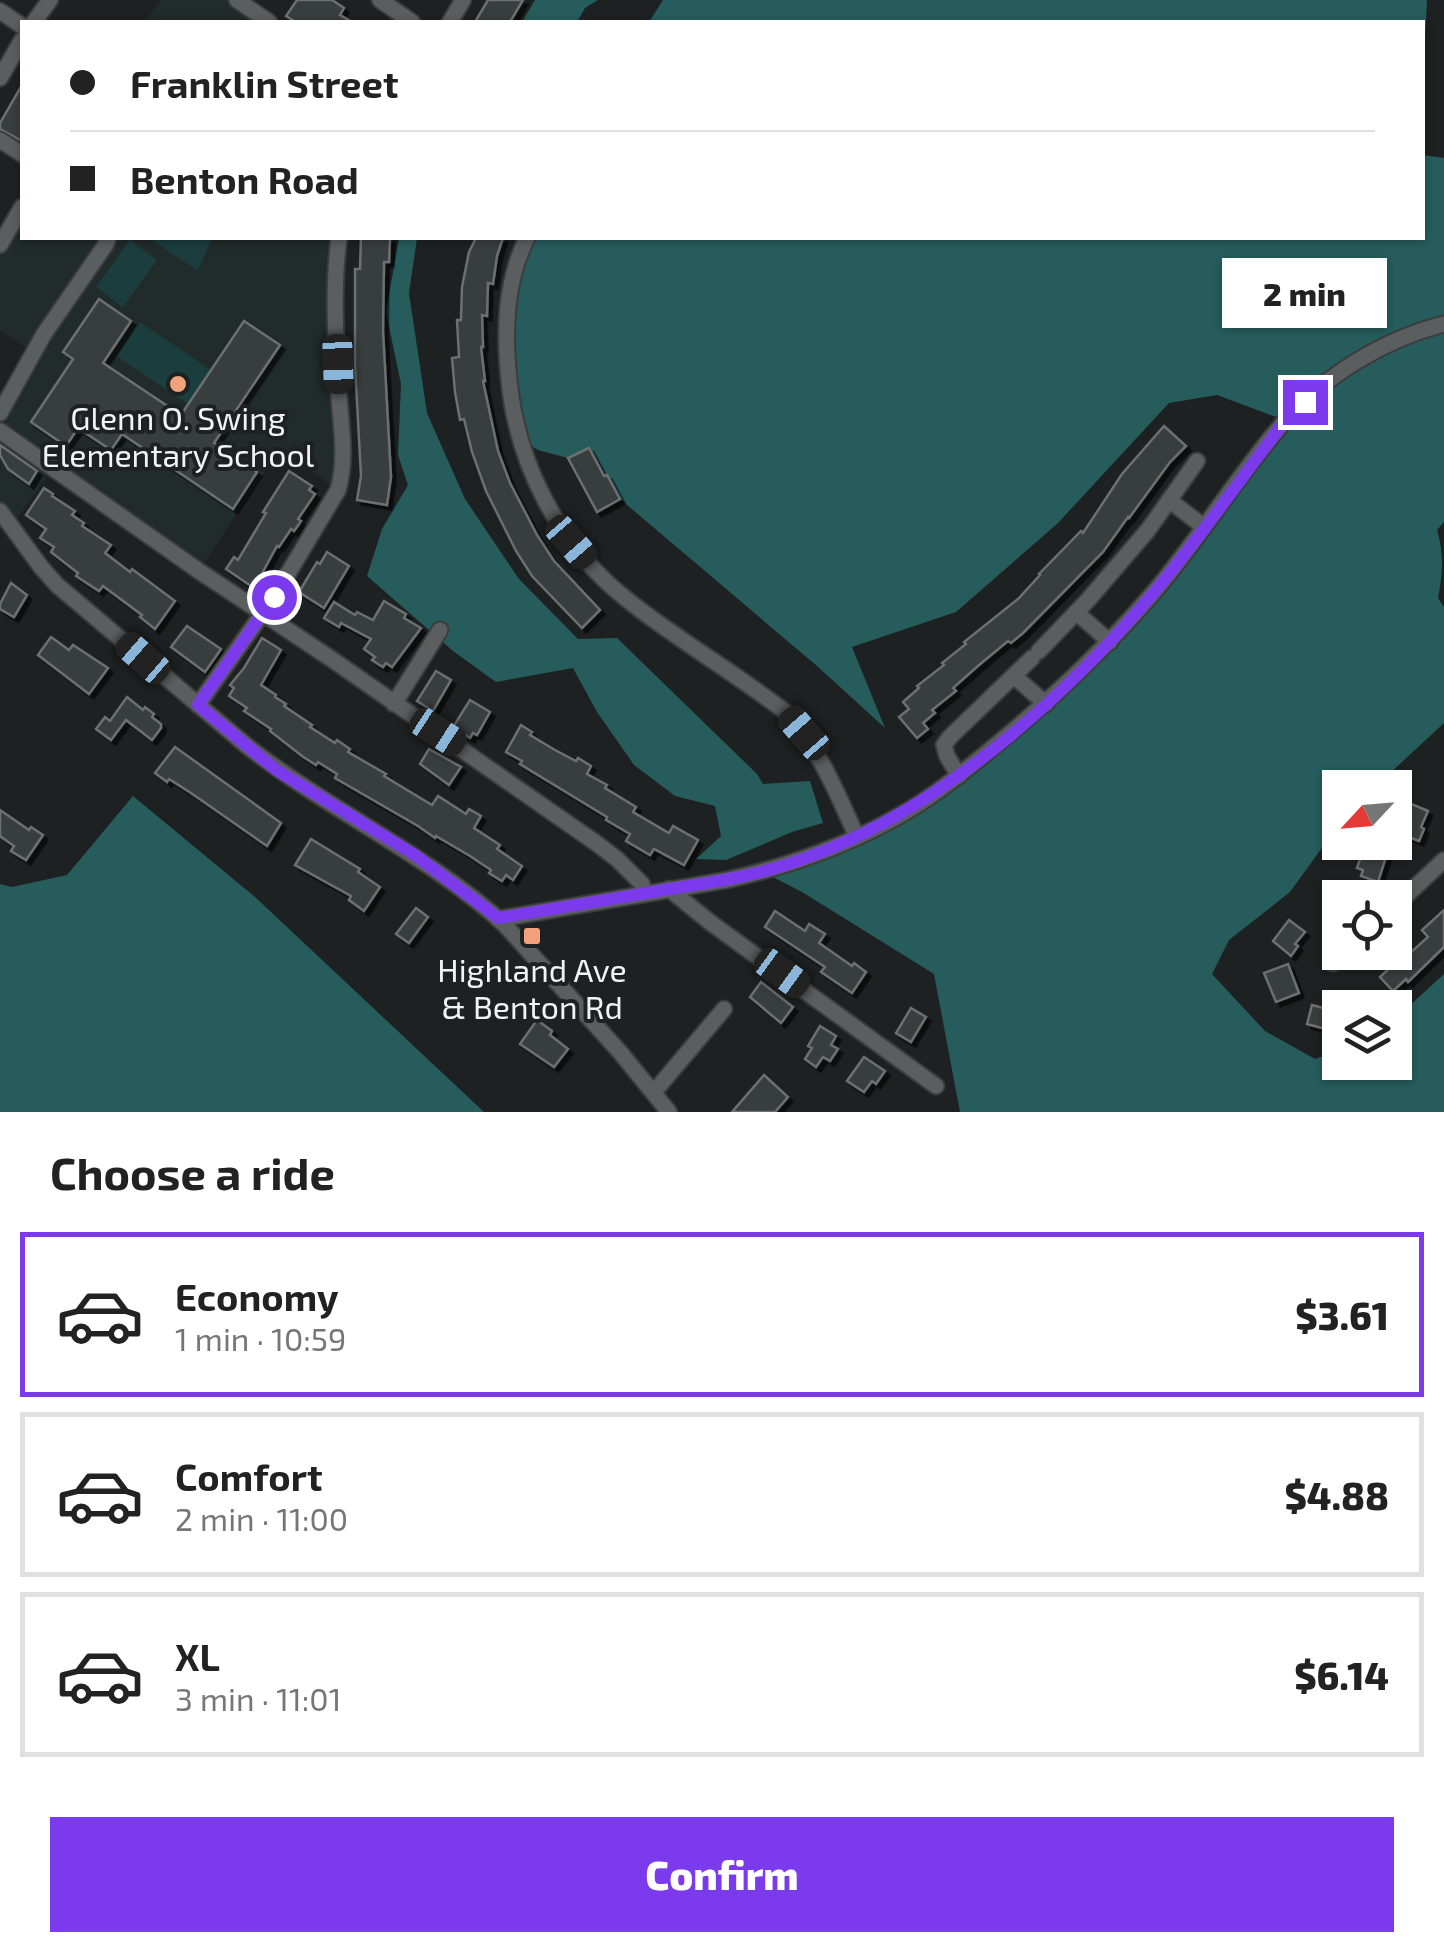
<!DOCTYPE html>
<html lang="en">
<head>
<meta charset="utf-8">
<style>
  :root { --surface:#fff; --page:#f2f2f2; --text:#222; --muted:#767676; --line:#e0e0e0; --accent:#7c3aed }
  body { margin:0; font-family:"Exo 2",sans-serif; background:var(--page); color:var(--text); height:100vh; display:flex; flex-direction:column; font-size:38px; white-space:nowrap }
  * { box-sizing:border-box; margin:0 }
  p { font-size:32px; color:var(--muted) }
  .icon { flex:none; width:55px; height:55px; fill:none; stroke:currentColor; stroke-width:2; stroke-linecap:round; stroke-linejoin:round }
  .map { position:relative; height:1112px; overflow:hidden }
  .side { display:flex; flex-direction:column; background:var(--surface); flex:1 }
  .side>* { flex:none }
  .top-card { position:absolute; left:20px; top:20px; width:1405px; height:220px; border-radius:0px; box-shadow:0 2px 8px #0004; display:grid; align-content:center; height:220px; padding:0 50px; background:var(--surface) }
  .needle { width:65px; rotate:244deg }
  .tools { position:absolute; left:1322px; top:770px; display:grid; gap:20px }
  .tools a { display:grid; place-items:center; width:90px; height:90px; border-radius:0px; background:var(--surface); box-shadow:0 2px 8px #0004; font-size:50px }
  .end { position:absolute; width:45px; height:45px; margin:-22px; border:12px solid #7c3aed; background:#fff; box-shadow:0 0 0 5px #fff }
  .from { border-radius:50% }
  .bubble { position:absolute; height:70px; border-radius:0px; background:var(--surface); box-shadow:0 2px 8px #0004; font-size:32px; font-weight:800; line-height:70px; text-align:center }
  .car { position:absolute; width:30px; height:60px; margin:-30px -15px; border-radius:12px; box-shadow:0 0 8px 2px #0007; background:linear-gradient(#222 24%,#8ab4d8 0 40%,#222 0 76%,#8ab4d8 0 86%,#222 0) }
  .top-card b { display:flex; align-items:center; gap:35px; height:95px; font-size:38px }
  .top-card b+b { border-top:2px solid var(--line) }
  .top-card i { width:25px; height:25px; background:var(--text) }
  ul { padding:0; list-style:none }
  li { display:flex; align-items:center; gap:30px; height:165px; margin:0 20px 15px; padding:0 30px; border:5px solid var(--line); border-radius:0px }
  li div { flex:1 }
  li b { display:block; font-size:38px }
  li em { font-style:normal; font-weight:800 }
  li.on { border-color:var(--accent) }
  li>.icon { width:90px; height:90px; stroke-width:1.5 }
  h2 { padding:0 50px; font-size:45px; line-height:120px }
  .cta { display:flex; gap:20px; margin-top:auto; padding:20px 50px }
  .cta a { flex:1; height:115px; border-radius:0px; background:var(--accent); color:#fff; font-size:40px; font-weight:800; line-height:115px; text-align:center }
  .map>svg:first-child { display:block }
  .built { fill:#202b2a }
  .green { fill:#1c3d3d }
  .forest { fill:#265c5c }
  .building { fill:#393c3c; stroke:#6c6f6f; stroke-width:2.5; filter:url(#shadow) }
  .lines { fill:none; stroke-linecap:round; stroke-linejoin:round }
  .minor-casing { stroke:#3b3d3d; stroke-width:19 }
  .minor { stroke:#5b5e5e; stroke-width:15 }
  .route { stroke:#7c3aed; stroke-width:12 }
  .poi-dot { fill:#f1a17c; stroke:#1e2121; stroke-width:4 }
  .labels { text-anchor:middle; stroke-width:8; stroke-linejoin:round; paint-order:stroke }
  .poi-label { font-size:32px; fill:#f2f4f4; stroke:#1e2121 }
</style>
</head>
<body>
<div class="map">
<svg width="1444" height="1112" viewBox="0 0 1444 1112">
  <defs>
    <filter id="shadow"><feDropShadow dx="4.5" dy="4.5" stdDeviation="0" flood-color="#0009"/></filter>
  </defs>
  <rect width="100%" height="100%" fill="#1e2121"/>
  <g class="built">
    <path d="M 160,0 L 237,0 L 269,22 L 145,22 Z"/>
    <path d="M 22,207 L 22,238 L 339,238 L 338,490 L 280,449 L 199,571 L 54,467 L 11,527 L 0,511 L 0,413 L 34,353 L 0,331 L 0,245 Z"/>
  </g>
  <g class="green">
    <path d="M 149,238 L 212,238 L 198,271 Z"/>
    <path d="M 130,240 L 157,260 L 123,307 L 96,287 Z"/>
    <path d="M 140,322 L 211,370 L 188,404 L 117,356 Z"/>
  </g>
  <g class="forest">
    <path d="M 535,0 L 598,0 L 585,8 L 577,22 L 522,22 Z"/>
    <path d="M 663,0 L 1427,0 L 1423,79 L 1422,22 L 649,22 Z"/>
    <path d="M 1423,155 L 1444,158 L 1444,522 L 1437,530 C 1444,553 1443,573 1438,598 L 1444,607 L 1444,723 L 1375,787 L 1340,788 L 1340,823 L 1290,892 L 1229,940 L 1212,974 L 1265,1031 L 1315,1059 L 1340,1050 L 1340,1062 L 1395,1062 L 1395,1019 L 1444,974 L 1444,1112 L 960,1112 L 934,974 L 802,892 L 763,872 L 905,812 L 1105,648 L 1284,420 L 1217,395 L 1169,403 L 1058,523 L 956,612 L 852,647 L 885,728 L 817,666 L 620,499 C 610,481 599,466 589,448 L 568,458 L 538,450 L 520,439 L 506,353 L 527,238 L 1422,238 Z"/>
    <path d="M 399,238 L 417,238 L 409,293 L 427,413 L 465,499 L 519,579 L 578,639 L 617,638 L 757,774 L 763,784 L 810,781 L 823,823 L 792,832 L 726,860 L 696,859 L 721,836 L 715,806 L 675,796 L 634,765 L 597,712 L 573,668 L 496,682 L 453,651 L 367,576 L 382,529 L 408,485 L 398,455 L 401,384 L 386,312 Z"/>
    <path d="M 133,796 L 255,897 L 484,1112 L 0,1112 L 0,884 L 12,887 L 67,875 Z"/>
  </g>
  <g class="building">
    <path d="M 297,0 L 332,0 L 344,8 L 340,15 L 352,22 L 296,22 L 286,16 Z"/>
    <path d="M 488,0 L 523,0 L 510,22 L 475,22 Z"/>
    <path d="M 22,85 L 22,141 L 0,129 L 0,123 Z"/>
    <path d="M 361,238 L 390,238 L 389,262 L 384,262 L 383,331 L 391,477 L 387,505 L 357,500 L 361,476 L 355,365 L 355,269 L 360,269 Z"/>
    <path d="M 476,238 L 503,238 L 497,256 L 493,284 L 488,283 L 487,316 L 482,315 L 483,347 L 481,347 L 485,381 L 483,381 L 498,451 L 510,483 L 537,535 L 554,561 L 600,610 L 582,628 L 532,576 L 516,551 L 486,491 L 472,452 L 464,419 L 460,420 L 455,392 L 452,358 L 459,357 L 457,320 L 461,320 L 462,287 L 469,252 Z"/>
    <path d="M 99,299 L 131,321 L 103,363 L 181,415 L 244,321 L 280,345 L 214,443 L 257,472 L 233,509 L 122,434 L 111,450 L 78,428 L 66,446 L 31,422 L 73,359 L 63,352 Z"/>
    <path d="M 1164,426 L 1186,446 L 1170,462 L 1129,518 L 1128,517 L 1103,552 L 1023,633 L 1011,643 L 1008,641 L 979,665 L 953,688 L 956,691 L 932,710 L 935,713 L 923,723 L 928,729 L 917,738 L 899,717 L 909,709 L 903,702 L 919,688 L 917,686 L 944,665 L 942,663 L 966,644 L 964,642 L 1018,599 L 1040,575 L 1039,574 L 1081,531 L 1083,533 L 1122,474 Z"/>
    <path d="M 0,445 L 37,471 L 29,484 L 8,469 L 0,455 Z"/>
    <path d="M 589,448 L 604,476 L 607,475 L 620,499 L 597,512 L 568,458 Z"/>
    <path d="M 289,471 L 312,486 L 309,490 L 315,494 L 298,519 L 301,521 L 294,531 L 291,529 L 279,547 L 277,546 L 254,588 L 226,569 L 234,557 L 238,560 L 266,513 L 263,512 Z"/>
    <path d="M 44,488 L 53,494 L 52,496 L 75,511 L 72,515 L 84,523 L 82,526 L 111,545 L 105,553 L 130,572 L 132,569 L 175,601 L 155,629 L 140,617 L 142,615 L 103,586 L 99,591 L 76,576 L 78,573 L 51,552 L 54,547 L 40,538 L 46,529 L 26,515 Z"/>
    <path d="M 327,552 L 349,566 L 324,608 L 299,592 L 317,562 L 320,564 Z"/>
    <path d="M 11,583 L 27,595 L 14,617 L 0,609 L 0,604 Z"/>
    <path d="M 384,601 L 406,614 L 404,618 L 421,628 L 392,667 L 386,663 L 383,667 L 372,660 L 375,657 L 364,649 L 371,639 L 341,623 L 339,627 L 324,618 L 334,602 L 355,615 L 357,612 L 373,620 Z"/>
    <path d="M 187,626 L 221,649 L 205,672 L 171,647 Z"/>
    <path d="M 51,637 L 69,650 L 73,645 L 108,668 L 89,694 L 38,655 Z"/>
    <path d="M 262,638 L 281,650 L 261,685 L 276,695 L 275,697 L 286,704 L 284,706 L 312,725 L 310,727 L 335,743 L 337,740 L 350,749 L 348,752 L 386,774 L 384,776 L 432,805 L 438,796 L 466,814 L 469,809 L 481,816 L 474,828 L 500,845 L 497,849 L 522,866 L 513,880 L 506,875 L 502,881 L 489,873 L 491,870 L 470,856 L 436,836 L 435,838 L 418,826 L 335,778 L 337,774 L 318,762 L 316,765 L 302,756 L 270,731 L 271,729 L 244,711 L 247,708 L 229,696 L 234,688 L 230,685 L 244,668 Z"/>
    <path d="M 436,671 L 451,680 L 433,711 L 417,701 Z"/>
    <path d="M 127,697 L 143,710 L 145,707 L 154,714 L 152,717 L 161,724 L 161,728 L 152,740 L 126,720 L 111,740 L 96,729 L 105,717 L 110,721 Z"/>
    <path d="M 470,700 L 490,712 L 477,735 L 473,733 L 470,738 L 453,727 Z"/>
    <path d="M 521,725 L 532,732 L 530,735 L 555,750 L 576,761 L 578,758 L 591,766 L 587,774 L 607,785 L 605,788 L 636,807 L 633,812 L 669,833 L 673,826 L 698,840 L 684,865 L 654,849 L 650,855 L 626,841 L 630,834 L 606,820 L 607,817 L 520,764 L 522,761 L 506,752 Z"/>
    <path d="M 175,747 L 281,823 L 267,846 L 191,793 L 169,779 L 167,782 L 155,773 Z"/>
    <path d="M 429,749 L 461,767 L 449,785 L 420,764 Z"/>
    <path d="M 1409,803 L 1428,811 L 1421,827 L 1424,829 L 1419,841 L 1397,832 Z"/>
    <path d="M 0,810 L 29,830 L 31,827 L 43,835 L 26,860 L 11,851 L 14,846 L 0,836 Z"/>
    <path d="M 311,839 L 360,869 L 358,872 L 380,887 L 364,911 L 349,900 L 351,896 L 295,865 Z"/>
    <path d="M 1366,842 L 1389,842 L 1384,856 L 1386,857 L 1378,882 L 1361,876 L 1363,870 L 1357,868 Z"/>
    <path d="M 416,908 L 428,917 L 409,943 L 396,934 Z"/>
    <path d="M 1444,910 L 1444,947 L 1408,982 L 1406,979 L 1393,991 L 1380,977 L 1396,962 L 1393,958 L 1402,949 L 1408,955 L 1428,937 L 1422,930 Z"/>
    <path d="M 775,911 L 805,931 L 809,924 L 825,934 L 819,943 L 852,966 L 854,963 L 866,972 L 852,993 L 821,972 L 825,967 L 765,927 Z"/>
    <path d="M 1289,920 L 1305,932 L 1295,944 L 1298,946 L 1291,956 L 1273,941 Z"/>
    <path d="M 1288,964 L 1299,993 L 1276,1002 L 1264,973 Z"/>
    <path d="M 761,982 L 793,1007 L 781,1023 L 750,997 Z"/>
    <path d="M 1312,1005 L 1338,1012 L 1333,1031 L 1307,1024 Z"/>
    <path d="M 911,1008 L 926,1017 L 911,1042 L 896,1033 Z"/>
    <path d="M 537,1020 L 552,1031 L 550,1035 L 568,1049 L 554,1067 L 520,1044 Z"/>
    <path d="M 820,1026 L 836,1036 L 831,1045 L 838,1049 L 830,1061 L 823,1057 L 816,1067 L 805,1059 L 812,1048 L 808,1046 Z"/>
    <path d="M 864,1057 L 885,1071 L 876,1084 L 872,1081 L 864,1092 L 847,1081 Z"/>
    <path d="M 764,1075 L 788,1097 L 775,1112 L 732,1112 Z"/>
  </g>
  <g class="lines">
    <g class="minor-casing">
      <g id="minor">
        <path d="M 237,0 L 269,22"/>
        <path d="M 380,0 L 412,22"/>
        <path d="M 0,11 L 22,26"/>
        <path d="M 34,22 L 50,0"/>
        <path d="M 450,22 L 463,0"/>
        <path d="M 0,78 L 22,40"/>
        <path d="M 0,140 L 22,154"/>
        <path d="M 527,238 C 505,282 504,332 509,380 C 517,464 559,545 625,598 C 677,640 736,673 788,714 C 820,751 837,793 857,837"/>
        <path d="M 0,245 L 22,207"/>
        <path d="M 0,413 L 44,334 L 106,244 L 108,238"/>
        <path d="M 0,431 L 199,571 L 330,658 L 596,843 L 617,859 L 642,884"/>
        <path d="M 1169,500 L 1204,527"/>
        <path d="M 0,511 L 41,567 L 57,585 L 247,746 C 330,811 427,854 505,925 L 619,1051 L 669,1112"/>
        <path d="M 1076,612 L 1110,642"/>
        <path d="M 1039,651 L 1088,600 L 1148,530 L 1197,461"/>
        <path d="M 1015,677 L 1046,704"/>
        <path d="M 394,704 L 440,630"/>
        <path d="M 198,705 L 274,597 L 338,490 C 347,458 341,428 339,396 C 336,343 332,290 339,238"/>
        <path d="M 959,776 L 947,756 L 944,745 L 950,737 L 1032,658"/>
        <path d="M 669,889 L 711,923 L 936,1086"/>
        <path d="M 1395,906 L 1444,860"/>
        <path d="M 498,919 L 727,880 C 789,866 849,845 904,813 C 937,794 967,769 996,745 C 1053,698 1106,648 1154,592 C 1200,538 1237,476 1284,422 C 1324,376 1384,339 1444,324"/>
        <path d="M 1333,963 L 1345,952"/>
        <path d="M 654,1092 L 724,1009"/>
      </g>
    </g>
    <use href="#minor" class="minor"/>
  </g>
  <g class="lines">
    <path class="route" d="M 274,597 L 198,705 L 276,770 L 415,855 L 498,918 C 555,909 612,899 670,889 C 715,882 760,875 803,859 C 939,811 1064,699 1156,590 C 1201,536 1242,477 1285,421 L 1305,402"/>
  </g>
  <g class="poi-dot">
    <circle cx="178" cy="384" r="10"/>
    <rect x="522" y="926" width="20" height="20" rx="5"/>
  </g>
  <g class="labels">
    <g class="poi-label">
      <text x="178" y="430">Glenn O. Swing<tspan x="178" dy="37">Elementary School</tspan></text>
      <text x="532" y="982">Highland Ave<tspan x="532" dy="37">&amp; Benton Rd</tspan></text>
    </g>
  </g>
</svg>
<div class="tools">
<a><svg class="needle" viewBox="-14 -14 28 28"><path d="M0-13l5 13h-10z" fill="#e53935"/><path d="M0 13l5-13h-10z" fill="#767676"/></svg></a>
<a><svg class="icon" aria-label="locate" viewBox="0 0 24 24"><circle cx="12" cy="12" r="6"/><path d="M12 2v4M12 18v4M2 12h4M18 12h4"/></svg></a>
<a><svg class="icon" aria-label="layers" viewBox="0 0 24 24"><path d="M12 4l9 5-9 5-9-5zM3 14l9 5 9-5"/></svg></a>
</div>
<i class="end from" style="left:274px;top:597px"></i>
<i class="end" style="left:1305px;top:402px"></i>
<div class="bubble" style="left:1222px;top:258px;width:165px">2 min</div>
<i class="car" style="left:338px;top:364px;rotate:178deg"></i>
<i class="car" style="left:571px;top:542px;rotate:139deg"></i>
<i class="car" style="left:143px;top:658px;rotate:311deg"></i>
<i class="car" style="left:438px;top:732px;rotate:123deg"></i>
<i class="car" style="left:804px;top:733px;rotate:319deg"></i>
<i class="car" style="left:782px;top:973px;rotate:126deg"></i>
<div class="top-card">
<b><i class="from"></i>Franklin Street</b>
<b><i></i>Benton Road</b>
</div>
</div>
<section class="side">
<h2>Choose a ride</h2>
<ul>
<li class="on"><svg class="icon" aria-label="car" viewBox="0 0 24 24"><path d="M5 17H2v-5l4-1 3-4h7l3 4 3 1v5h-3M9 17h6M6 11h13"/><circle cx="7" cy="17" r="2"/><circle cx="17" cy="17" r="2"/></svg><div><b>Economy</b><p>1 min · 10:59</p></div><em>$3.61</em></li>
<li><svg class="icon" aria-label="car" viewBox="0 0 24 24"><path d="M5 17H2v-5l4-1 3-4h7l3 4 3 1v5h-3M9 17h6M6 11h13"/><circle cx="7" cy="17" r="2"/><circle cx="17" cy="17" r="2"/></svg><div><b>Comfort</b><p>2 min · 11:00</p></div><em>$4.88</em></li>
<li><svg class="icon" aria-label="car" viewBox="0 0 24 24"><path d="M5 17H2v-5l4-1 3-4h7l3 4 3 1v5h-3M9 17h6M6 11h13"/><circle cx="7" cy="17" r="2"/><circle cx="17" cy="17" r="2"/></svg><div><b>XL</b><p>3 min · 11:01</p></div><em>$6.14</em></li>
</ul>
<div class="cta"><a>Confirm</a></div>
</section>
</body>
</html>
